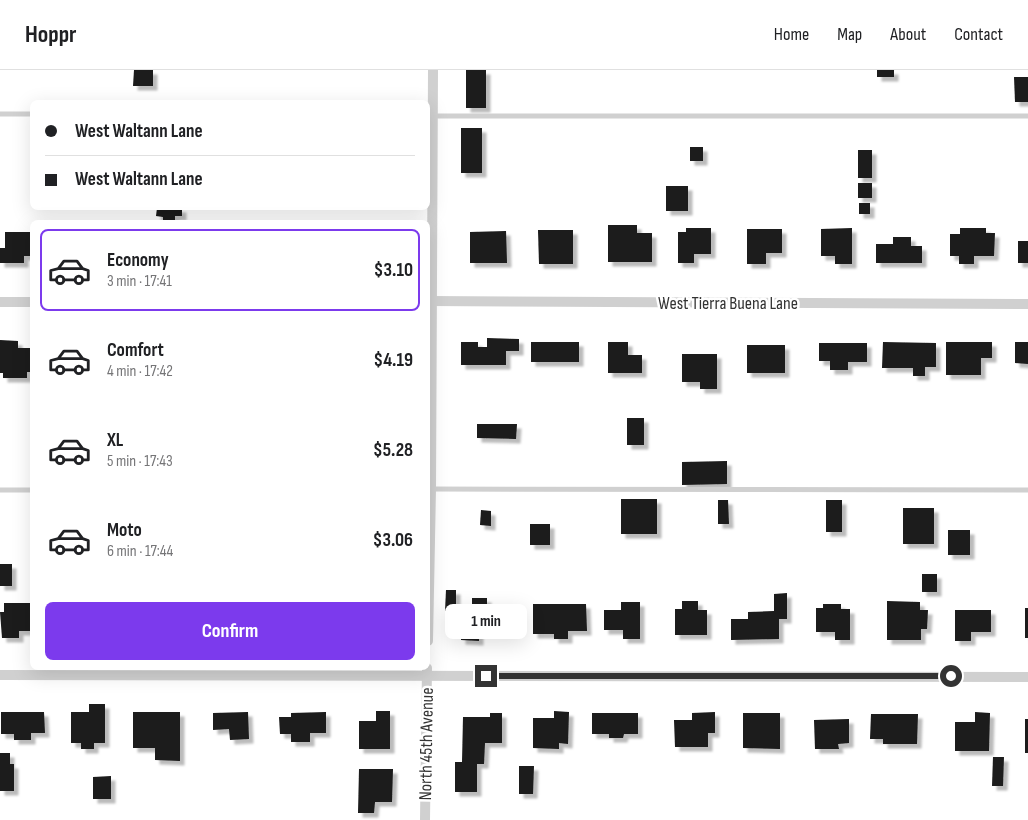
<!DOCTYPE html>
<html lang="en">
<head>
<meta charset="utf-8">
<style>
  :root { --surface:#fff; --page:#f2f2f2; --text:#202124; --muted:#757577; --line:#e0e0e0; --accent:#7c3aed }
  body { margin:0; font-family:"Sofia Sans Condensed",sans-serif; background:var(--page); color:var(--text); height:100vh; display:flex; flex-direction:column; font-size:19px; white-space:nowrap }
  * { box-sizing:border-box; margin:0 }
  p { font-size:16px; color:var(--muted) }
  .icon { flex:none; width:28px; height:28px; fill:none; stroke:currentColor; stroke-width:2; stroke-linecap:round; stroke-linejoin:round }
  .map { position:relative; flex:1; overflow:hidden }
  .sheet { position:absolute; left:30px; top:150px; width:400px; height:450px; display:flex; flex-direction:column; background:var(--surface); border-radius:8px; box-shadow:0 5px 20px #0002 }
  .sheet>* { flex:none }
  .top-card { position:absolute; left:30px; top:30px; width:400px; height:110px; border-radius:8px; box-shadow:0 5px 20px #0002; display:grid; align-content:center; height:110px; padding:0 15px; background:var(--surface) }
  .end { position:absolute; width:22px; height:22px; margin:-11px; border:6px solid #333; background:#fff; box-shadow:0 0 0 2px #fff }
  .from { border-radius:50% }
  .bubble { position:absolute; height:35px; border-radius:8px; background:var(--surface); box-shadow:0 5px 20px #0002; font-size:16px; font-weight:700; line-height:35px; text-align:center }
  .top-card b { display:flex; align-items:center; gap:18px; height:48px; font-size:19px }
  .top-card b+b { border-top:1px solid var(--line) }
  .top-card i { width:12px; height:12px; background:var(--text) }
  ul { padding:9px 0 0; list-style:none }
  li { display:flex; align-items:center; gap:15px; height:82px; margin:0 10px 8px; padding:0 5px; border:2px solid transparent; border-radius:8px }
  li div { flex:1 }
  li b { display:block; font-size:19px }
  li em { font-style:normal; font-weight:700 }
  li.active { border-color:var(--accent) }
  li>.icon { width:45px; height:45px; stroke-width:1.5 }
  .button { display:flex; gap:10px; margin-top:auto; padding:10px 15px }
  .button a { flex:1; height:58px; border-radius:8px; background:var(--accent); color:#fff; font-size:20px; font-weight:700; line-height:58px; text-align:center }
  header { display:flex; align-items:center; gap:30px; box-sizing:border-box; height:70px; padding:0 25px; background:var(--surface); border-bottom:1px solid var(--line) }
  header strong { font-size:24px }
  nav { display:flex; gap:28px; margin-inline-start:auto; font-size:18px }
  .map>svg:first-child { display:block }
  .building { fill:#1a1a1a; filter:url(#shadow) }
  .lines { fill:none; stroke-linecap:round; stroke-linejoin:round }
  .lane { stroke:#d0d0d0; stroke-width:5 }
  .street { stroke:#d0d0d0; stroke-width:10 }
  .route { stroke:#333; stroke-width:6 }
  .labels { text-anchor:middle; stroke-width:5; stroke-linejoin:round; paint-order:stroke }
  .street-label { font-size:18px; fill:#333; stroke:#fff }
</style>
</head>
<body>
<header>
<strong>Hoppr</strong>
<nav><a>Home</a><a>Map</a><a>About</a><a>Contact</a></nav>
</header>
<div class="map">
<svg width="1028" height="750" viewBox="0 0 1028 750">
  <defs>
    <filter id="shadow"><feDropShadow dx="4.5" dy="4.5" stdDeviation="1" flood-color="#0004"/></filter>
  </defs>
  <rect width="100%" height="100%" fill="#fff"/>
  <g class="building">
    <path d="M 134,0 L 153,0 L 153,16 L 133,16 Z"/>
    <rect x="466" y="0" width="20" height="38"/>
    <rect x="877" y="0" width="17" height="7"/>
    <path d="M 1014,7 L 1028,7 L 1028,32 L 1015,32 Z"/>
    <rect x="461" y="58" width="21" height="45"/>
    <rect x="690" y="77" width="13" height="14"/>
    <rect x="858" y="80" width="14" height="28"/>
    <rect x="858" y="113" width="14" height="15"/>
    <rect x="666" y="116" width="22" height="25"/>
    <rect x="859" y="133" width="11" height="11"/>
    <path d="M 157,138 L 182,138 L 182,146 L 175,146 L 175,152 L 163,152 L 163,147 L 156,146 Z"/>
    <path d="M 608,155 L 637,155 L 637,163 L 652,163 L 652,192 L 608,192 Z"/>
    <path d="M 686,158 L 711,158 L 711,184 L 694,184 L 694,193 L 678,193 L 678,162 L 686,162 Z"/>
    <path d="M 852,158 L 852,194 L 835,194 L 835,186 L 821,186 L 821,159 Z"/>
    <path d="M 960,158 L 986,158 L 986,163 L 995,163 L 994,186 L 974,186 L 974,194 L 959,194 L 959,186 L 950,186 L 950,164 L 960,164 Z"/>
    <path d="M 747,159 L 782,159 L 782,183 L 766,183 L 766,194 L 747,194 Z"/>
    <path d="M 538,160 L 573,160 L 573,194 L 539,194 Z"/>
    <path d="M 506,161 L 507,193 L 470,193 L 470,162 Z"/>
    <path d="M 5,162 L 32,162 L 32,186 L 24,186 L 24,193 L 0,193 L 0,178 L 5,178 Z"/>
    <path d="M 893,167 L 911,167 L 911,176 L 922,176 L 922,193 L 876,193 L 876,174 L 893,174 Z"/>
    <rect x="1018" y="171" width="10" height="22"/>
    <path d="M 487,268 L 519,269 L 519,281 L 506,281 L 506,295 L 461,295 L 461,272 L 478,272 L 478,277 L 487,277 Z"/>
    <path d="M 0,270 L 18,271 L 18,278 L 32,278 L 32,302 L 27,302 L 27,308 L 3,308 L 3,303 L 0,303 Z"/>
    <rect x="531" y="272" width="48" height="20"/>
    <path d="M 608,272 L 628,272 L 628,285 L 642,285 L 642,303 L 608,303 Z"/>
    <path d="M 883,272 L 936,273 L 936,297 L 925,297 L 925,306 L 913,306 L 913,298 L 882,298 Z"/>
    <path d="M 946,272 L 992,272 L 992,288 L 981,288 L 981,305 L 946,305 Z"/>
    <path d="M 1015,272 L 1028,272 L 1028,294 L 1015,293 Z"/>
    <path d="M 819,273 L 867,273 L 867,292 L 848,292 L 848,300 L 830,300 L 830,291 L 819,291 Z"/>
    <rect x="747" y="275" width="38" height="28"/>
    <path d="M 682,284 L 717,284 L 717,319 L 700,319 L 700,312 L 682,312 Z"/>
    <rect x="627" y="348" width="17" height="27"/>
    <path d="M 477,354 L 517,354 L 516,369 L 477,368 Z"/>
    <path d="M 727,391 L 727,414 L 682,415 L 682,392 Z"/>
    <rect x="621" y="429" width="36" height="35"/>
    <path d="M 718,430 L 728,430 L 729,454 L 718,454 Z"/>
    <rect x="826" y="430" width="16" height="32"/>
    <rect x="903" y="438" width="31" height="36"/>
    <path d="M 481,440 L 491,441 L 491,456 L 480,455 Z"/>
    <rect x="530" y="454" width="20" height="21"/>
    <rect x="948" y="460" width="22" height="25"/>
    <rect x="0" y="494" width="12" height="22"/>
    <rect x="922" y="504" width="15" height="18"/>
    <path d="M 446,520 L 456,520 L 456,541 L 445,541 Z"/>
    <path d="M 787,523 L 787,549 L 779,549 L 779,569 L 731,570 L 731,549 L 748,549 L 748,542 L 774,541 L 774,524 Z"/>
    <path d="M 472,528 L 487,528 L 487,539 L 496,539 L 496,562 L 479,562 L 479,571 L 461,570 L 461,539 L 472,539 Z"/>
    <path d="M 682,531 L 698,531 L 698,540 L 707,540 L 707,565 L 675,565 L 675,539 L 682,539 Z"/>
    <path d="M 887,531 L 920,532 L 920,540 L 928,540 L 927,559 L 921,559 L 921,570 L 887,570 Z"/>
    <path d="M 621,532 L 640,532 L 640,569 L 623,569 L 623,560 L 604,560 L 604,540 L 621,540 Z"/>
    <path d="M 4,533 L 32,533 L 32,561 L 19,561 L 19,568 L 2,568 L 0,542 L 4,542 Z"/>
    <path d="M 533,534 L 586,534 L 587,561 L 568,561 L 568,569 L 554,569 L 554,564 L 533,564 Z"/>
    <path d="M 823,534 L 841,534 L 841,539 L 850,539 L 850,570 L 835,570 L 835,562 L 816,562 L 816,538 L 823,538 Z"/>
    <rect x="1025" y="538" width="3" height="30"/>
    <path d="M 955,540 L 991,540 L 991,562 L 971,562 L 971,571 L 955,571 Z"/>
    <path d="M 89,634 L 105,634 L 105,673 L 94,673 L 94,679 L 81,679 L 81,673 L 71,673 L 71,642 L 89,642 Z"/>
    <path d="M 376,641 L 390,641 L 390,679 L 359,679 L 359,651 L 376,651 Z"/>
    <path d="M 554,641 L 569,642 L 568,674 L 559,673 L 559,679 L 533,678 L 533,648 L 554,648 Z"/>
    <path d="M 1,642 L 44,642 L 45,663 L 31,663 L 31,670 L 14,670 L 14,664 L 1,664 Z"/>
    <path d="M 133,642 L 180,642 L 180,691 L 155,690 L 155,678 L 133,678 Z"/>
    <path d="M 248,642 L 249,669 L 230,670 L 229,659 L 213,660 L 213,643 Z"/>
    <path d="M 326,642 L 326,663 L 310,663 L 310,672 L 291,672 L 291,664 L 280,664 L 279,647 L 291,647 L 291,643 Z"/>
    <path d="M 715,642 L 715,663 L 708,663 L 708,677 L 675,677 L 674,650 L 692,650 L 692,643 Z"/>
    <path d="M 975,642 L 990,643 L 989,681 L 955,681 L 955,652 L 975,652 Z"/>
    <path d="M 490,643 L 502,643 L 502,673 L 485,673 L 484,694 L 477,694 L 477,722 L 455,722 L 455,692 L 462,692 L 463,647 L 490,647 Z"/>
    <path d="M 592,643 L 638,643 L 638,664 L 624,664 L 623,668 L 609,668 L 609,664 L 592,664 Z"/>
    <path d="M 743,643 L 780,643 L 780,679 L 743,678 Z"/>
    <path d="M 871,644 L 918,644 L 917,674 L 883,674 L 883,669 L 870,669 Z"/>
    <path d="M 849,649 L 849,673 L 838,674 L 839,679 L 815,679 L 814,650 Z"/>
    <rect x="1025" y="649" width="3" height="34"/>
    <path d="M 0,683 L 10,683 L 10,694 L 14,694 L 14,721 L 0,721 Z"/>
    <path d="M 993,687 L 1004,687 L 1003,716 L 992,716 Z"/>
    <path d="M 519,696 L 534,696 L 533,724 L 519,724 Z"/>
    <path d="M 359,699 L 393,699 L 392,732 L 375,732 L 374,743 L 358,743 Z"/>
    <path d="M 111,706 L 111,729 L 93,729 L 93,707 Z"/>
  </g>
  <g class="lines">
    <g class="lane">
      <path d="M 0,44 L 32,44"/>
      <path d="M 428,46 L 1028,46"/>
      <path d="M 431,419 L 1028,420"/>
      <path d="M 0,420 L 32,420"/>
    </g>
    <g class="street">
      <path d="M 428,231 L 1028,234"/>
      <path d="M 0,232 L 32,232"/>
      <path d="M 428,571 L 431,419 L 433,0"/>
      <path d="M 0,605 L 1028,607"/>
      <path d="M 425,750 L 427,598"/>
    </g>
  </g>
  <g class="lines">
    <path class="route" d="M 486,606 L 951,606"/>
  </g>
  <g class="labels">
    <g class="street-label">
      <text x="728" y="239">West Tierra Buena Lane</text>
      <text transform="translate(426 674) rotate(-89)" y="6">North 45th Avenue</text>
    </g>
  </g>
</svg>
<i class="end from" style="left:951px;top:606px"></i>
<i class="end" style="left:486px;top:606px"></i>
<div class="bubble" style="left:445px;top:534px;width:82px">1 min</div>
<div class="top-card">
<b><i class="from"></i>West Waltann Lane</b>
<b><i></i>West Waltann Lane</b>
</div>
<section class="sheet">
<ul>
<li class="active"><svg class="icon" aria-label="car" viewBox="0 0 24 24"><path d="M5 17H2v-5l4-1 3-4h7l3 4 3 1v5h-3M9 17h6M6 11h13"/><circle cx="7" cy="17" r="2"/><circle cx="17" cy="17" r="2"/></svg><div><b>Economy</b><p>3 min · 17:41</p></div><em>$3.10</em></li>
<li><svg class="icon" aria-label="car" viewBox="0 0 24 24"><path d="M5 17H2v-5l4-1 3-4h7l3 4 3 1v5h-3M9 17h6M6 11h13"/><circle cx="7" cy="17" r="2"/><circle cx="17" cy="17" r="2"/></svg><div><b>Comfort</b><p>4 min · 17:42</p></div><em>$4.19</em></li>
<li><svg class="icon" aria-label="car" viewBox="0 0 24 24"><path d="M5 17H2v-5l4-1 3-4h7l3 4 3 1v5h-3M9 17h6M6 11h13"/><circle cx="7" cy="17" r="2"/><circle cx="17" cy="17" r="2"/></svg><div><b>XL</b><p>5 min · 17:43</p></div><em>$5.28</em></li>
<li><svg class="icon" aria-label="car" viewBox="0 0 24 24"><path d="M5 17H2v-5l4-1 3-4h7l3 4 3 1v5h-3M9 17h6M6 11h13"/><circle cx="7" cy="17" r="2"/><circle cx="17" cy="17" r="2"/></svg><div><b>Moto</b><p>6 min · 17:44</p></div><em>$3.06</em></li>
</ul>
<div class="button"><a>Confirm</a></div>
</section>
</div>
</body>
</html>
